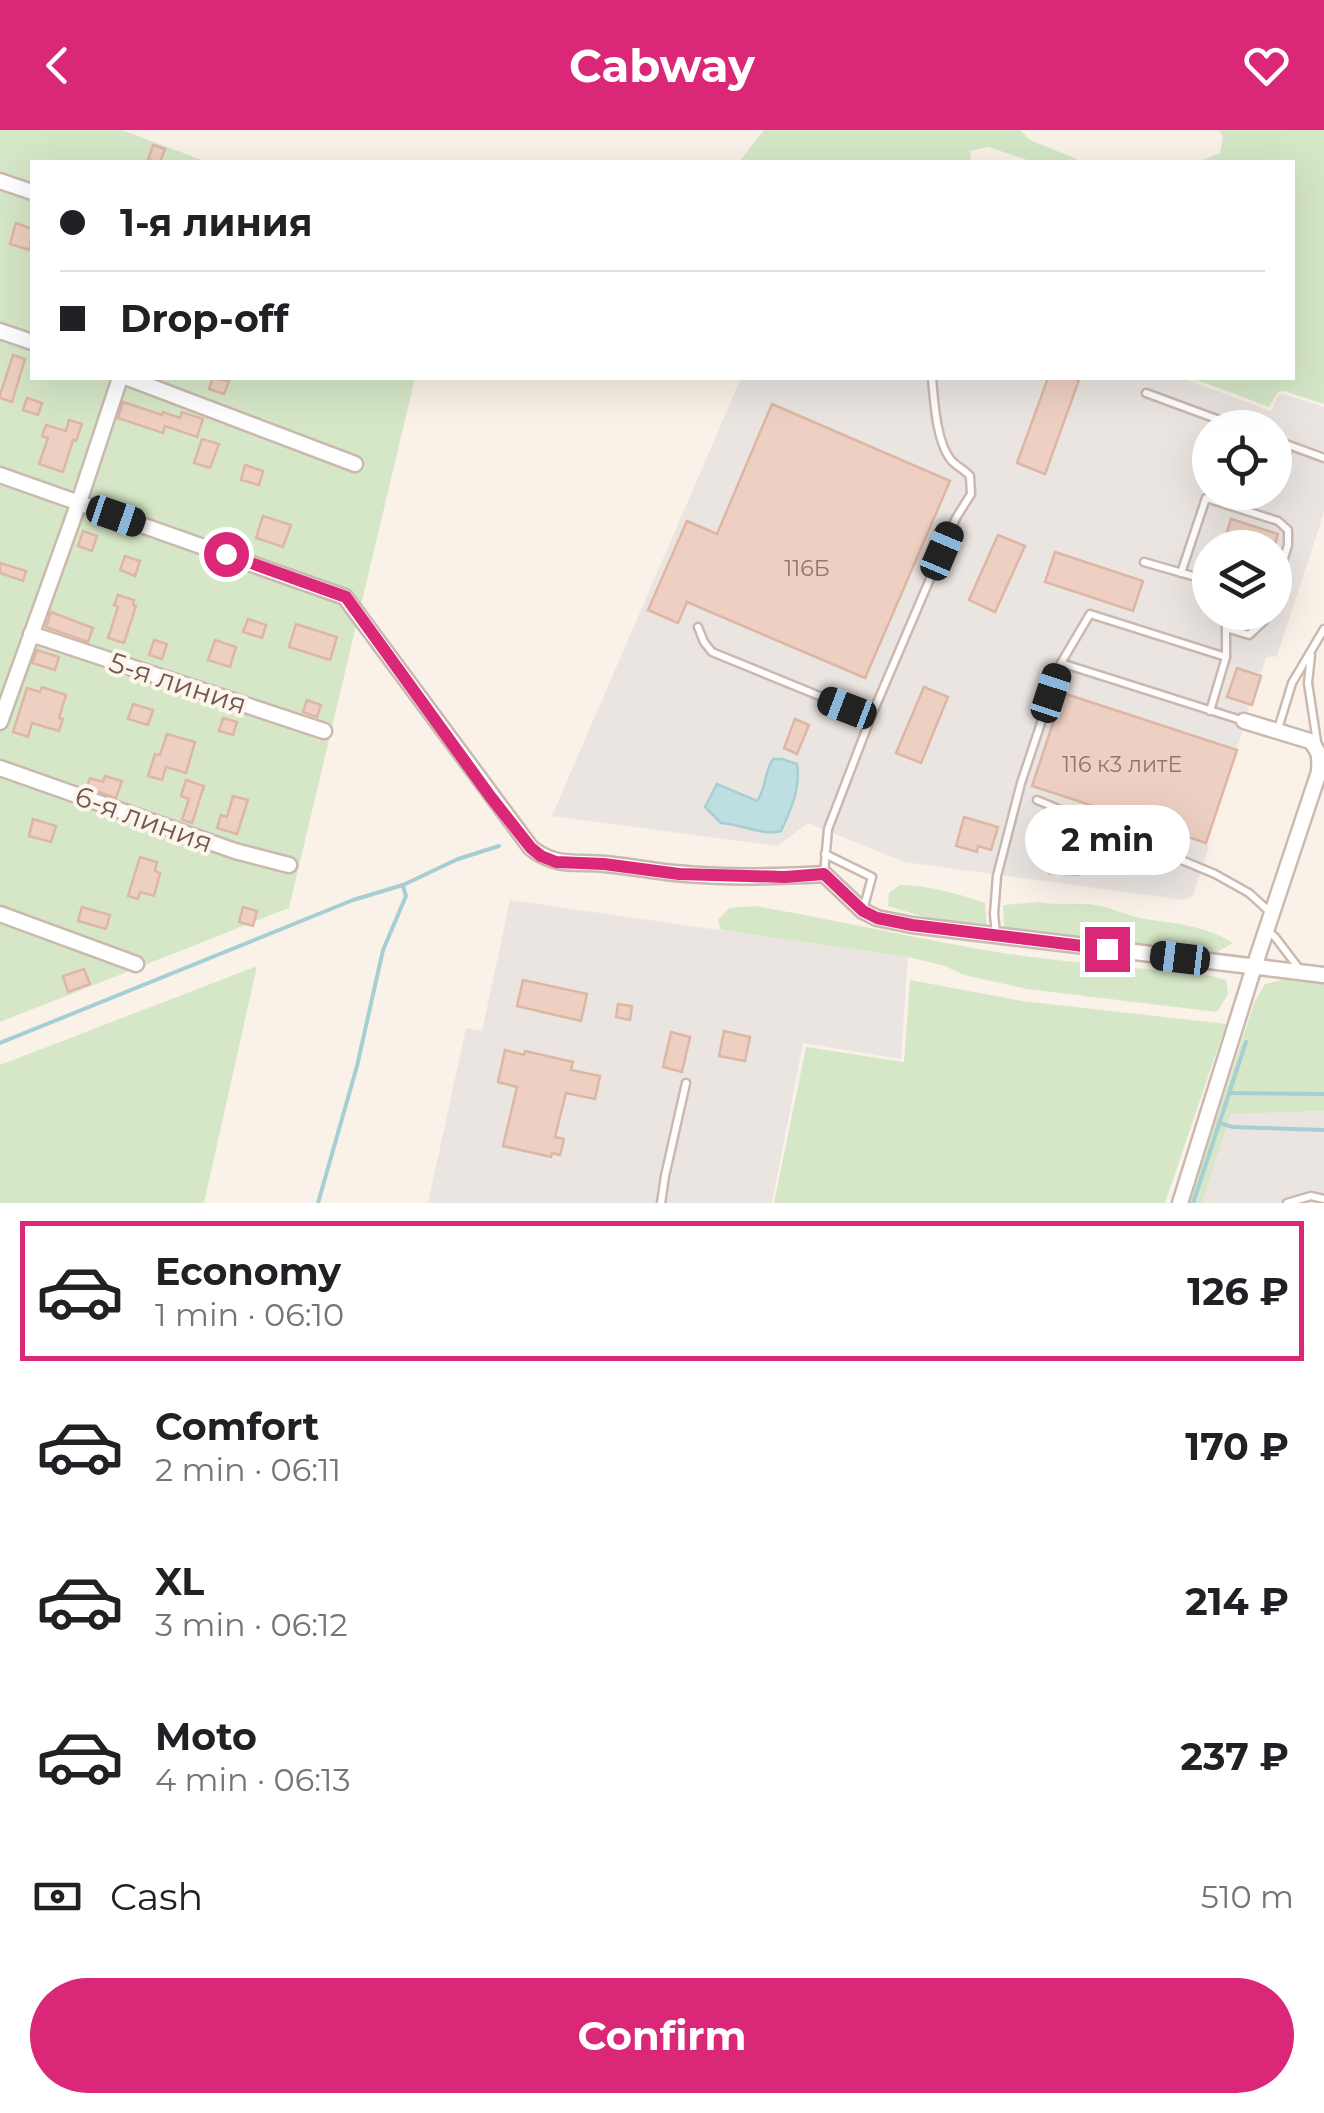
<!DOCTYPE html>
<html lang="en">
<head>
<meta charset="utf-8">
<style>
  :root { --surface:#fff; --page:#f6f6f6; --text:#202124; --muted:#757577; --line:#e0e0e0; --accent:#db2777 }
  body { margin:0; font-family:Montserrat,sans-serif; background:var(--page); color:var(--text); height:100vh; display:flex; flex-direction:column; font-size:38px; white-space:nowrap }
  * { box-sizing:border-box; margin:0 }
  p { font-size:32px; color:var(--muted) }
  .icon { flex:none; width:55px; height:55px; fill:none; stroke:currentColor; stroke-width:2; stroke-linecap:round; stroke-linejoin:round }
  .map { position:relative; height:1073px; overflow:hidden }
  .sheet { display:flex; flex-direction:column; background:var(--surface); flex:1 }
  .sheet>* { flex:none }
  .banner { position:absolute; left:30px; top:30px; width:1265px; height:220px; border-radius:0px; box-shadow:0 10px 40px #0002; display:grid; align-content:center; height:220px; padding:0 30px; background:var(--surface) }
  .controls { position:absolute; left:1192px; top:280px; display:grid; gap:20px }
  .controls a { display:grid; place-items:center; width:100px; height:100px; border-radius:50%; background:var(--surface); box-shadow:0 10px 40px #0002; font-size:50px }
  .end { position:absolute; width:45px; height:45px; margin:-22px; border:12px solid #db2777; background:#fff; box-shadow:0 0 0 5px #fff }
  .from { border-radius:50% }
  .bubble { position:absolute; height:70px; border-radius:35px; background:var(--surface); box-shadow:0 10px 40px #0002; font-size:32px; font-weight:700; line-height:70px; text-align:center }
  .car { position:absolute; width:30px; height:60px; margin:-30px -15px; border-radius:12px; box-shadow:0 0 8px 2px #0007; background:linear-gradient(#222 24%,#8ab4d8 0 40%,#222 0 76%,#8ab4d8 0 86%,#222 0) }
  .banner b { display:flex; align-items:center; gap:35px; height:95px; font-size:38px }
  .banner b+b { border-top:2px solid var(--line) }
  .banner i { width:25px; height:25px; background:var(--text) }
  ul { padding:18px 0 0; list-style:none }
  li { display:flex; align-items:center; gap:30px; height:140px; margin:0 20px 15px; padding:0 10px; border:5px solid transparent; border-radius:0px }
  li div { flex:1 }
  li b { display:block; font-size:38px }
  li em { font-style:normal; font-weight:700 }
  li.on { border-color:var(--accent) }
  li>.icon { width:90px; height:90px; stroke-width:1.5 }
  .pay { display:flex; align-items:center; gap:25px; height:110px; padding:0 30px; font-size:38px }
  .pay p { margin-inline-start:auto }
  .action { display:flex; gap:20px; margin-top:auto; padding:20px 30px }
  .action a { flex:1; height:115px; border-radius:60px; background:var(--accent); color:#fff; font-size:40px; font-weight:700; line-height:115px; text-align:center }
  header { display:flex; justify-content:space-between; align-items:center; height:130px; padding:0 30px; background:var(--accent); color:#fff; font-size:45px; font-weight:700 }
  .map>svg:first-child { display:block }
  .industrial { fill:#ebe5e1; fill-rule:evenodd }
  .green { fill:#d6e7c7 }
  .water { fill:#bedfe2; stroke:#a5cfd3; stroke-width:2.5 }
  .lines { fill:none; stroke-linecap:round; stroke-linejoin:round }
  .stream { stroke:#a5cfd3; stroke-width:4 }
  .building { fill:#edd0c2; stroke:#deb6a4; stroke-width:2.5 }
  .service-casing { stroke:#cbb9af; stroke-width:11 }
  .minor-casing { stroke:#cbb9af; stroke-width:19 }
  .service { stroke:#fff; stroke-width:6 }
  .minor { stroke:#fff; stroke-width:14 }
  .route { stroke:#db2777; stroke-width:12 }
  .labels { text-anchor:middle; stroke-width:8; stroke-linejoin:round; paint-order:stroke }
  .number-label { font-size:22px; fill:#91766b }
  .street-label { font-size:28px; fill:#72584e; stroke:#fdf6ee }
</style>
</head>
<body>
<header><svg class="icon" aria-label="back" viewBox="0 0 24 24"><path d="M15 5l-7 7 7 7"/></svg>Cabway<svg class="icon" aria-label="heart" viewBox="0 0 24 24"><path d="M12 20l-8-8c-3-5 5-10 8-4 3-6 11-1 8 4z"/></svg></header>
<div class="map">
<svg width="1324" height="1073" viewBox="0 0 1324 1073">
  <rect width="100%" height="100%" fill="#faf2e8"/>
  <g class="industrial">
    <path d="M 741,248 L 1182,248 L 1271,281 L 1278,266 L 1283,264 L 1324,277 L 1324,382 L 1277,526 L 1266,527 L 1252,575 L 1248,578 L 1244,597 L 1206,713 L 1209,717 L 1193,766 L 1183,770 L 904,732 L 808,693 L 778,716 L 552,686 ZM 1210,298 L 1275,298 L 1275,362 L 1210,362 ZM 1210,418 L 1275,418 L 1275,482 L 1210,482 Z"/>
    <path d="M 510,770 L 908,827 L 901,929 L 803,913 L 772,1073 L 428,1073 L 466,898 L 482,901 Z"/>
    <path d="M 1324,981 L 1324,1073 L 1202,1073 L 1231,984 Z"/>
  </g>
  <g class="green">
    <path d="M 0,0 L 122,0 L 207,32 L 32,32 L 32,248 L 415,248 L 289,778 L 0,892 Z"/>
    <path d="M 764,0 L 1020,0 L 1030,10 L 1084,32 L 1033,32 L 989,17 L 970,21 L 971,32 L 739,32 Z"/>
    <path d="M 1219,0 L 1324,0 L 1324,274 L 1284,261 L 1278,262 L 1269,277 L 1192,248 L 1292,248 L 1292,32 L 1198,32 L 1220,23 L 1223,8 Z"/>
    <path d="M 900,755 C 931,756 956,763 985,773 L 987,796 L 937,791 L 888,776 L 889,763 Z"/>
    <path d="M 1039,772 C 1058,776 1075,772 1095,775 C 1110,777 1125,785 1141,788 C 1178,795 1199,793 1233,813 L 1215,823 L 1112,813 L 1004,798 L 1003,775 Z"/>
    <path d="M 754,776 C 839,790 923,811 1009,824 C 1075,833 1141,838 1207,845 L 1226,850 L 1228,864 L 1217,882 L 1027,859 L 964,845 L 945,836 L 908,827 L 721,800 L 718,790 L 729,778 Z"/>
    <path d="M 257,836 L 204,1073 L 0,1073 L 0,935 Z"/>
    <path d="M 1287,849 L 1324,854 L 1324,981 L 1231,984 L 1202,1073 L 1189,1073 L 1254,873 L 1265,854 Z"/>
    <path d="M 910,850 L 1022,871 L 1226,894 L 1165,1073 L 774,1073 L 806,917 L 904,932 Z"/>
  </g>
  <path class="water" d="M 773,629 L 782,629 L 797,634 C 801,657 791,680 781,701 C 761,706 741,694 721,693 L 705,677 L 717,654 L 757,671 C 766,660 764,642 773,629 Z"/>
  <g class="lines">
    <g class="stream">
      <path d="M 0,913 L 353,770 L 403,755 L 458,729 L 499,716"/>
      <path d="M 1229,963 L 1324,964"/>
      <path d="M 1219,993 L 1233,997 L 1324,1000"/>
      <path d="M 318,1073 L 357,936 L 383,820 L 406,766 L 403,756"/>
      <path d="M 1193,1073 L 1246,912"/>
    </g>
  </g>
  <g class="building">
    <path d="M 153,15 L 165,19 L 160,32 L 148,30 Z"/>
    <path d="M 16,93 L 32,99 L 30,120 L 10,114 Z"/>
    <path d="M 13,225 L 25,229 L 12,272 L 0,268 L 0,265 Z"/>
    <path d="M 213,248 L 229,251 L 224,264 L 209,259 Z"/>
    <path d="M 1048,248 L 1071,248 L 1079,250 L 1045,344 L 1017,333 Z"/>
    <path d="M 27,268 L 42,273 L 38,285 L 23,280 Z"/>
    <path d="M 123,272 L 162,285 L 163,282 L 180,288 L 182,282 L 203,289 L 197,307 L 165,296 L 163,303 L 118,288 Z"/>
    <path d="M 772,274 L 950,351 L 865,548 L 687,472 L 678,493 L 648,480 L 687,391 L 717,404 Z"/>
    <path d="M 69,290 L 82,294 L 76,311 L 73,310 L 63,342 L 39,334 L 48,308 L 42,306 L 46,295 L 66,301 Z"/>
    <path d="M 202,309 L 219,314 L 210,338 L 194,333 Z"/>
    <path d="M 1275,317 L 1291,323 L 1285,340 L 1275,336 Z"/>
    <path d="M 245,335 L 263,341 L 259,355 L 241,350 Z"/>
    <path d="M 263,386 L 291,395 L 283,417 L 256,408 Z"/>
    <path d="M 1231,389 L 1278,404 L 1274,418 L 1222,418 Z"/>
    <path d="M 83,401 L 97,406 L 92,421 L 78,416 Z"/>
    <path d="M 998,405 L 1025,416 L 995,482 L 969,470 Z"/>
    <path d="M 1055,422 L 1143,451 L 1133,481 L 1045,452 Z"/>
    <path d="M 125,426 L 140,431 L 135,446 L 120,440 Z"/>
    <path d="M 0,433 L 26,441 L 23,451 L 0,443 Z"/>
    <path d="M 118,465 L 134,470 L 133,475 L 136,476 L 124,513 L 108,508 L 118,477 L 114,475 Z"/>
    <path d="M 51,482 L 93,498 L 88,512 L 46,497 Z"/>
    <path d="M 248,489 L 266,495 L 262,508 L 243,502 Z"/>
    <path d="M 296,494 L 337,507 L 330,530 L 289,517 Z"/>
    <path d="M 154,510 L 167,514 L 162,529 L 149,525 Z"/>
    <path d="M 215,510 L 236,517 L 230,537 L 208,530 Z"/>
    <path d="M 37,520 L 59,527 L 55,540 L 32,533 Z"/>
    <path d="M 1237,538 L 1261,546 L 1252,575 L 1227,567 Z"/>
    <path d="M 42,557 L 66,565 L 59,588 L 63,589 L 59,601 L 32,593 L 28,607 L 13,602 L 27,558 L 40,562 Z"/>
    <path d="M 924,557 L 948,567 L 921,633 L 896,623 Z"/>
    <path d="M 1063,563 L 1237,620 L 1206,713 L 1032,656 Z"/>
    <path d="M 307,570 L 321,575 L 317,587 L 303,582 Z"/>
    <path d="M 133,574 L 153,580 L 148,595 L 128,589 Z"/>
    <path d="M 223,588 L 237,592 L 233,605 L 219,601 Z"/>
    <path d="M 795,589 L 809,595 L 797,624 L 784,618 Z"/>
    <path d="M 167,604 L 195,612 L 186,643 L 166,637 L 162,650 L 148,646 L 155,624 L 160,625 Z"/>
    <path d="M 105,646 L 122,651 L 116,668 L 87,658 L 90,648 L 103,652 Z"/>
    <path d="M 186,650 L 204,656 L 192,693 L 182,690 L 189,669 L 181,666 Z"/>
    <path d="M 233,666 L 248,670 L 237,704 L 217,698 L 221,685 L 227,687 Z"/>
    <path d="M 964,687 L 998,697 L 991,720 L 978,716 L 977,722 L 956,716 Z"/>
    <path d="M 33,689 L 56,696 L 51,712 L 29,706 Z"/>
    <path d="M 140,727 L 157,732 L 155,741 L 160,743 L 154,766 L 140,762 L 138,769 L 128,766 Z"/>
    <path d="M 1050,727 L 1081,730 L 1079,745 L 1049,743 Z"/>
    <path d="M 82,777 L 110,785 L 106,799 L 78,791 Z"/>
    <path d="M 243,777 L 257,781 L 253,796 L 239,792 Z"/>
    <path d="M 84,839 L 90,854 L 68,862 L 63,846 Z"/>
    <path d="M 523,850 L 587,864 L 581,891 L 517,876 Z"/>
    <path d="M 618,874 L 632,876 L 630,890 L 616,887 Z"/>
    <path d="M 724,901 L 750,907 L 745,931 L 719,926 Z"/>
    <path d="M 671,902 L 690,907 L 682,942 L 663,937 Z"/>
    <path d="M 505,920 L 524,925 L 525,921 L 573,932 L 571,940 L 600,946 L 595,969 L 566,963 L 555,1007 L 564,1009 L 560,1025 L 552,1023 L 551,1027 L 503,1016 L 517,957 L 498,952 Z"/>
  </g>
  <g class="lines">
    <g class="service-casing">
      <g id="service">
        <path d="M 1146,263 L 1241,298"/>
        <path d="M 1275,310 L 1324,328"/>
        <path d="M 1144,432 L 1210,451"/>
        <path d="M 1181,443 L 1206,368 L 1278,391 L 1288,400 L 1288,415 L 1275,457"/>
        <path d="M 698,497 L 704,512 L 712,522 L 871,587"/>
        <path d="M 1226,498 L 1249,505 L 1264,491 L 1267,482"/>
        <path d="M 1311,525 L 1308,553 L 1317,612"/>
        <path d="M 1061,533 L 1244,591"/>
        <path d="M 1210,581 L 1226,527 L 1226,498 L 1231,482"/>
        <path d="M 1278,599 L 1292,553 L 1324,499"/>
        <path d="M 1037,670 L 1215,744 L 1249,763 L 1271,783"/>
        <path d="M 825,724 L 872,747 L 863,780"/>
        <path d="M 824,744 L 828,699 L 871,587 L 956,388 L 971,364 L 970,346 C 965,340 956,336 951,330 C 936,312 934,269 932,248"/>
        <path d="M 1268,801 L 1275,807 L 1301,841"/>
        <path d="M 996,804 L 994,784 L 997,746 L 1021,653 L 1061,533 L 1090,484 L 1226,527"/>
        <path d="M 661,1073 L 665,1046 L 686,953"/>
        <path d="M 1287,1073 L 1311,1066 L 1324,1069"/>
      </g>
    </g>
    <g class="minor-casing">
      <g id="minor">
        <path d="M 0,51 L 32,62"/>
        <path d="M 0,201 L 32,212"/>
        <path d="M 128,248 L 355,334"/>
        <path d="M 0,345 L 345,467 L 531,718 C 557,738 576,731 605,734 C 629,736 652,741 675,743 C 725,748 775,747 824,744 L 863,781 L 877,788 L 912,795 L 1324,845"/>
        <path d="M 31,504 L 324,601"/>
        <path d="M 0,592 L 79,372 L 120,248"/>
        <path d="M 0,638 L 235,721 L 289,735"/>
        <path d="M 0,784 L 136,834"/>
        <path d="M 1180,1073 L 1254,837 L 1319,642 C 1320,628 1320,621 1310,611 L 1244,591"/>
      </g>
    </g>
    <use href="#service" class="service"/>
    <use href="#minor" class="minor"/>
  </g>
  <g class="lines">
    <path class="route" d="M 226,424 L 346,467 L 490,666 L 531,718 L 541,726 L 556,732 L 604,734 L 679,744 L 785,747 L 824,744 L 863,781 L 877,788 L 912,795 L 1107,819"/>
  </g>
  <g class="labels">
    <g class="number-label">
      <text x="807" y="446">116Б</text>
      <text x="1122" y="642">116 к3 литЕ</text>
    </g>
    <g class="street-label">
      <text transform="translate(178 553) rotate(18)" y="10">5-я линия</text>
      <text transform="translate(144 689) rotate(20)" y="10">6-я линия</text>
    </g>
  </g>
</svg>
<div class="controls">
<a><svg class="icon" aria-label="locate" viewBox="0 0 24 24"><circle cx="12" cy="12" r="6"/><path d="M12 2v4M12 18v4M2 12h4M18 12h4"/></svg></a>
<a><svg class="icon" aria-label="layers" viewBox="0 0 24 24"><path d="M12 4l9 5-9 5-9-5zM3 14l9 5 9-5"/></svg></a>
</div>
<i class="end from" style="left:226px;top:424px"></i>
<i class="end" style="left:1107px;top:819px"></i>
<div class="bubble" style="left:1025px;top:675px;width:165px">2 min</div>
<i class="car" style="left:116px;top:386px;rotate:109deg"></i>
<i class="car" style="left:942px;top:421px;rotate:23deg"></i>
<i class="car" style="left:1051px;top:563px;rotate:18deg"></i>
<i class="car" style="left:847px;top:578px;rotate:291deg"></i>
<i class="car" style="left:1180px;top:828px;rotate:277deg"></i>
<div class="banner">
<b><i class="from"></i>1-я линия</b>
<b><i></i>Drop-off</b>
</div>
</div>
<section class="sheet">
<ul>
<li class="on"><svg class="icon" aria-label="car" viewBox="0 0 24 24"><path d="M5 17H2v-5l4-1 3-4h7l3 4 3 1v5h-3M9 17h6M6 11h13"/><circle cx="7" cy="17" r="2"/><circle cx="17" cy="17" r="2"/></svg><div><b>Economy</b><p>1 min · 06:10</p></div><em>126 ₽</em></li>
<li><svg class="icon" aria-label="car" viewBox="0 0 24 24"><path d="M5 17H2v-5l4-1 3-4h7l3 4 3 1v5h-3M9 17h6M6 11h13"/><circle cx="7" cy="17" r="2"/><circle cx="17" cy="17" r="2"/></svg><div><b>Comfort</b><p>2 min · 06:11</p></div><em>170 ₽</em></li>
<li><svg class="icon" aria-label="car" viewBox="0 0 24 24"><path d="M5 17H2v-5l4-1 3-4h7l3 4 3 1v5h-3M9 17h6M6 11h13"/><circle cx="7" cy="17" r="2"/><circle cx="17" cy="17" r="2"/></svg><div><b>XL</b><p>3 min · 06:12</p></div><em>214 ₽</em></li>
<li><svg class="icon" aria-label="car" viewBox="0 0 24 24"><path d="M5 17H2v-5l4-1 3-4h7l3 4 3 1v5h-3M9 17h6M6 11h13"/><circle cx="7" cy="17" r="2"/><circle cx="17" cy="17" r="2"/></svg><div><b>Moto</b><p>4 min · 06:13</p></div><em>237 ₽</em></li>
</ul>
<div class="pay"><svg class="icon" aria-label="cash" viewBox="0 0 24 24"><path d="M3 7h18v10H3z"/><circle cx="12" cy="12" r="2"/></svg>Cash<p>510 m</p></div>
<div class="action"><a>Confirm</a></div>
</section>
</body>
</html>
